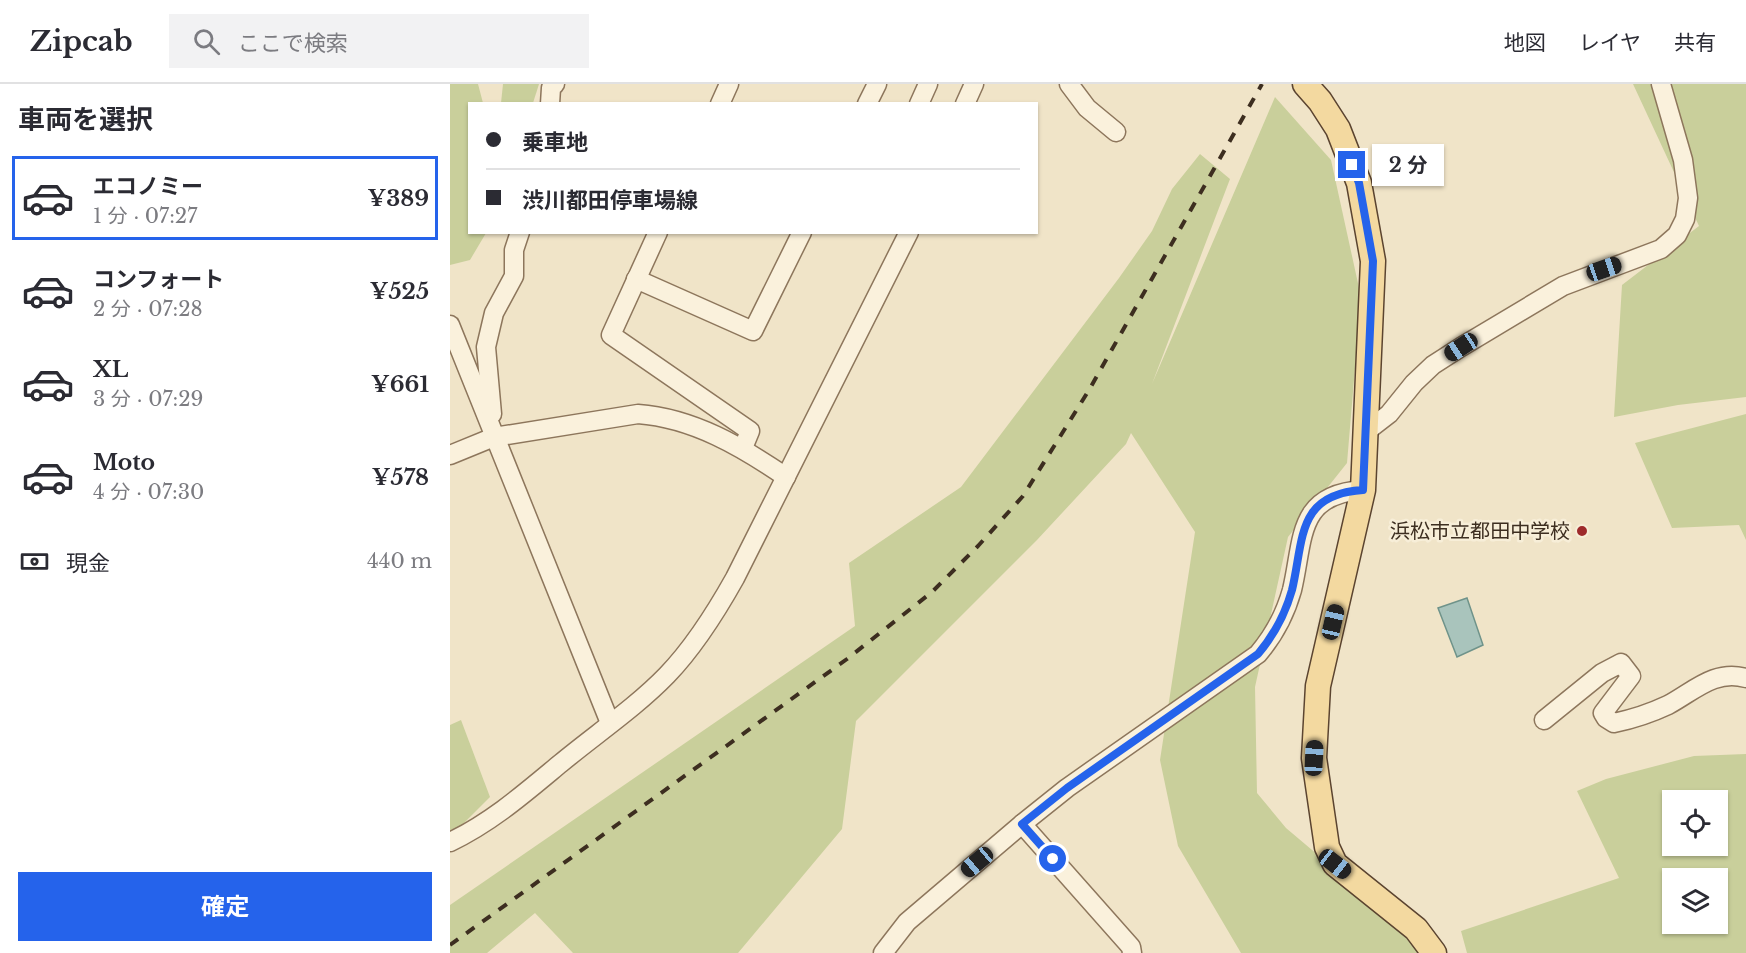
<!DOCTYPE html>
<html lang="ja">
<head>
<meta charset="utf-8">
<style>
  :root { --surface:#fff; --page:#f2f2f3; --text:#2b2b33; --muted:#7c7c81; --line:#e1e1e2; --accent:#2563eb }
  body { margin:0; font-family:"Libre Baskerville","Noto Sans JP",serif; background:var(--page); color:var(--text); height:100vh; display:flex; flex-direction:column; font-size:22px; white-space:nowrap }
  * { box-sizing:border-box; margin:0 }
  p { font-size:20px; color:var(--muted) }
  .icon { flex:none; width:33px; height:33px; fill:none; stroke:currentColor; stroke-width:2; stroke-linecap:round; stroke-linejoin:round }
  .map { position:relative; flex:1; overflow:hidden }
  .drawer { display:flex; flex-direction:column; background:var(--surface); width:450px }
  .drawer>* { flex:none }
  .banner { position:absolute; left:18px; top:18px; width:570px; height:132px; border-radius:0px; box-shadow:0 2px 4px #0004; display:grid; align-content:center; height:132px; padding:0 18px; background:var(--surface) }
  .tools { position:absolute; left:1212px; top:706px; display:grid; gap:12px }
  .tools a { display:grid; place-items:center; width:66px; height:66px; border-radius:0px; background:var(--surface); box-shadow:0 2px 4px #0004; font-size:30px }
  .end { position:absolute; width:27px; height:27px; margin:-14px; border:8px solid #2563eb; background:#fff; box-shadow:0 0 0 3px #fff }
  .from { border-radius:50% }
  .bubble { position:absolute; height:42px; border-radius:0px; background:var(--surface); box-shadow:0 2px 4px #0004; font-size:20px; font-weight:700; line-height:42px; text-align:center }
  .car { position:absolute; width:18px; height:36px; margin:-18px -9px; border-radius:8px; box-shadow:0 0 4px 2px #0007; background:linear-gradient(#222 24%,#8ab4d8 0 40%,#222 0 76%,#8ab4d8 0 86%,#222 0) }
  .banner b { display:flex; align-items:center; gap:21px; height:57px; font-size:22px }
  .banner b+b { border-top:2px solid var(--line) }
  .banner i { width:15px; height:15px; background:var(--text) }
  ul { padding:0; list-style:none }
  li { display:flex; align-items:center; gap:18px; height:84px; margin:0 12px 9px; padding:0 6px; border:3px solid transparent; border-radius:0px }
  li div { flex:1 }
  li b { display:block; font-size:22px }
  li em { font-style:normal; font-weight:700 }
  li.current { border-color:var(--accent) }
  li>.icon { width:54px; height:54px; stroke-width:1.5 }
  h2 { padding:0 18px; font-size:27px; line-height:72px }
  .pay { display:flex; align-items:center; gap:15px; height:66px; padding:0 18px; font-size:22px }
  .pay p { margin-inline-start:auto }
  .button { display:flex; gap:12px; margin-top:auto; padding:12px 18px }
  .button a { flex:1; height:69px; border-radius:0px; background:var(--accent); color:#fff; font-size:24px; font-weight:700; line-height:69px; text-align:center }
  header { display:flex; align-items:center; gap:36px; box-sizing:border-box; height:84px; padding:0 30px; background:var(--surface); border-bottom:2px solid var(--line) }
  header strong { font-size:28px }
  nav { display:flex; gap:33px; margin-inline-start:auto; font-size:21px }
  .search { width:420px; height:54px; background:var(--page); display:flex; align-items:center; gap:15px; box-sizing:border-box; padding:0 21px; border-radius:0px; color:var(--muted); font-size:22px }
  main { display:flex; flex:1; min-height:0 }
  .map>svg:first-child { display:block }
  .green { fill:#c9cf9b; fill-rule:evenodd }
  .water { fill:#a9c4bc; stroke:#6f938a; stroke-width:1.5 }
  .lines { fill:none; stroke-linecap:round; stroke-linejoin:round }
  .minor-casing { stroke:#8d765c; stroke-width:21 }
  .major-casing { stroke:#5b4430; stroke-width:27 }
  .minor { stroke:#faf1dc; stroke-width:18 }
  .major { stroke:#f3d9a0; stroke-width:24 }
  .rail { stroke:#3d2e20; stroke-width:4; stroke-dasharray:10 10; stroke-linecap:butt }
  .route { stroke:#2563eb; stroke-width:8 }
  .poi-dot { fill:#9e2a2b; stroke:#f7eed8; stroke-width:2 }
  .labels { text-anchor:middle; stroke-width:5; stroke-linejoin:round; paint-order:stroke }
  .poi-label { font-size:20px; fill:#3d2e20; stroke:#f7eed8; text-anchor:end }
</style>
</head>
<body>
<header>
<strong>Zipcab</strong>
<div class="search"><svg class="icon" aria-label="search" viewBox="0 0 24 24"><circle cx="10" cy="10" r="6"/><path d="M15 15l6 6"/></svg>ここで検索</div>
<nav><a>地図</a><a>レイヤ</a><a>共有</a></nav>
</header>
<main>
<section class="drawer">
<h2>車両を選択</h2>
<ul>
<li class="current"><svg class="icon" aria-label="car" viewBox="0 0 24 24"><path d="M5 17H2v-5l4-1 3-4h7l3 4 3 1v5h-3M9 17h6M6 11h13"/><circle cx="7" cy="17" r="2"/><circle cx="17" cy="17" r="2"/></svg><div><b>エコノミー</b><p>1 分 · 07:27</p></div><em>¥389</em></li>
<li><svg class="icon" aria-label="car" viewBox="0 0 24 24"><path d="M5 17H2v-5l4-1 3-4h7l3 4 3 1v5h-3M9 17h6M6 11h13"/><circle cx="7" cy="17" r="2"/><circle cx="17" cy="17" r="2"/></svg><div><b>コンフォート</b><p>2 分 · 07:28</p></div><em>¥525</em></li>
<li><svg class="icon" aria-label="car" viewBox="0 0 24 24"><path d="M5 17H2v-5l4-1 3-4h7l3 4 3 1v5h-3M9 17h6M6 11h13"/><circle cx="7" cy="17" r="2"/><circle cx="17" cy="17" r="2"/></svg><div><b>XL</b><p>3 分 · 07:29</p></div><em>¥661</em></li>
<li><svg class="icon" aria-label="car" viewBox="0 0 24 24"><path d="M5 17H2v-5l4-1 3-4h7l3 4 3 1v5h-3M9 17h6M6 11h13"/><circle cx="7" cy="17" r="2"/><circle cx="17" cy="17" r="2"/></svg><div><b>Moto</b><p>4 分 · 07:30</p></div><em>¥578</em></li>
</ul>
<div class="pay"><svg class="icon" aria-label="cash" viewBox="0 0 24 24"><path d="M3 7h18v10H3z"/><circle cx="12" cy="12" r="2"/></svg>現金<p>440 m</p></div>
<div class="button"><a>確定</a></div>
</section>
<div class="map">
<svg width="1296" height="869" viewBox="0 0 1296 869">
  <rect width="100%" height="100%" fill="#f0e4c8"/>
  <g class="green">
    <path d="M 0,0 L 28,0 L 33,19 L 20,20 L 20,148 L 36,149 L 20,176 L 0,181 Z"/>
    <path d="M 53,0 L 89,0 L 83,19 L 51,19 Z"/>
    <path d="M 1183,0 L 1296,0 L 1296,313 L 1228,321 L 1164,333 L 1172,201 L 1249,142 Z"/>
    <path d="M 825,13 L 881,76 L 911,213 L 897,379 L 838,453 L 805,603 L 807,709 L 836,744 L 984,869 L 791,869 L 728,762 L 710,676 L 745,448 L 681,349 L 676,360 L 587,456 L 406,637 L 392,745 L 288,869 L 123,869 L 85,829 L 37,869 L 0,869 L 0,821 L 405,542 L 399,479 L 511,403 L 669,194 L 702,147 L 722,105 L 750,70 L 780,95 L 702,300 Z"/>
    <path d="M 1296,330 L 1296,456 L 1289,441 L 1222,444 L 1185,359 Z"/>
    <path d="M 11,636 L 40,713 L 10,743 L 0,746 L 0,641 Z"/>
    <path d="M 1296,670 L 1296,869 L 1017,869 L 1011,847 L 1169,794 L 1127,707 L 1156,695 L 1244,672 ZM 1222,717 L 1268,717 L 1268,762 L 1222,762 ZM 1222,795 L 1268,795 L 1268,840 L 1222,840 Z"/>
  </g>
  <path class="water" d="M 1017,514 L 1033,561 L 1007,573 L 988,524 Z"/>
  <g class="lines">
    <g class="minor-casing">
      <g id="minor">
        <path d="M 619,0 L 637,24 L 666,48"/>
        <path d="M 100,20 L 101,4 L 105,0"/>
        <path d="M 270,20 L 279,0"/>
        <path d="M 417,20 L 427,0"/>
        <path d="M 469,20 L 478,0"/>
        <path d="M 515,20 L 524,0"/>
        <path d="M 208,148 L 161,251 L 300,347 L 293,364"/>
        <path d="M 186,195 L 303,247 L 352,148"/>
        <path d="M 0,241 L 160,639"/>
        <path d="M 42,330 L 36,263 L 44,229 L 64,192 L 64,166 L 70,148"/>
        <path d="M 917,347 L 939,330 L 964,299 L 983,281 L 1011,263 L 1113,202 L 1211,165 L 1227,151 L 1235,135 L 1238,114 L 1233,76 L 1211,0"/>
        <path d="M 0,371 L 44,353 L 188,330 C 243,334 292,363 336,393"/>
        <path d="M 1094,636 L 1152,589 L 1171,579 L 1181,592 L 1153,629 L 1156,634 L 1164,639 C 1183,635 1201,629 1218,621 C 1244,607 1265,585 1296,594"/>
        <path d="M 572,740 L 681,863 L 682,869"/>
        <path d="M 0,758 C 42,738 76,708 111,679 C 146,650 186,623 217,591 C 245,562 266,528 285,494 L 459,148"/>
        <path d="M 433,869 L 457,838 L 572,740 L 617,704 L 808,570 C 825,550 835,531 842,506 C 854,456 846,410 913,406"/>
      </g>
    </g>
    <g class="major-casing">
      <path id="major" d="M 855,0 L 870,17 L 888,45 L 909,99 L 923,177 L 913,406 L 868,602 L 864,674 L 877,763 L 885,780 L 966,845 L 984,869"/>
    </g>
    <use href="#minor" class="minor"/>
    <use href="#major" class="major"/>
    <path class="rail" d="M 0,861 L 397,575 L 482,508 L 528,462 L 573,412 L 639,306 L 812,0"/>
  </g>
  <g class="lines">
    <path class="route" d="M 603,775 L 572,740 L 617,704 L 808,570 C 825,550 835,531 842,506 C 854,456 846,410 913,406 L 923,177 L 909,99 L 902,81"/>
  </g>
  <circle class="poi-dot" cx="1132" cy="447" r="6"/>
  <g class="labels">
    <g class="poi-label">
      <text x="1120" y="454">浜松市立都田中学校</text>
    </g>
  </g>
</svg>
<div class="tools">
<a><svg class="icon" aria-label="locate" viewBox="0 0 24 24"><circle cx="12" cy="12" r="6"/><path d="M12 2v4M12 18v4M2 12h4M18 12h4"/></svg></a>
<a><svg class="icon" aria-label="layers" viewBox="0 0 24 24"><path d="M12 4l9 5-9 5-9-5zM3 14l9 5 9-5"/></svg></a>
</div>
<i class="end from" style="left:603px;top:775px"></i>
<i class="end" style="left:902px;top:81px"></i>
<div class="bubble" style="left:922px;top:60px;width:72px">2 分</div>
<i class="car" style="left:1154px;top:185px;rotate:71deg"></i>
<i class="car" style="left:1011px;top:263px;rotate:237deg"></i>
<i class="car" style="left:883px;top:538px;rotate:13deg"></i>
<i class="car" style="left:864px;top:674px;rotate:3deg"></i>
<i class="car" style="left:527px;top:778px;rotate:230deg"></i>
<i class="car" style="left:885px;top:780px;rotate:128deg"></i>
<div class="banner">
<b><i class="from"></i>乗車地</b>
<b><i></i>渋川都田停車場線</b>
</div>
</div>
</main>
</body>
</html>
